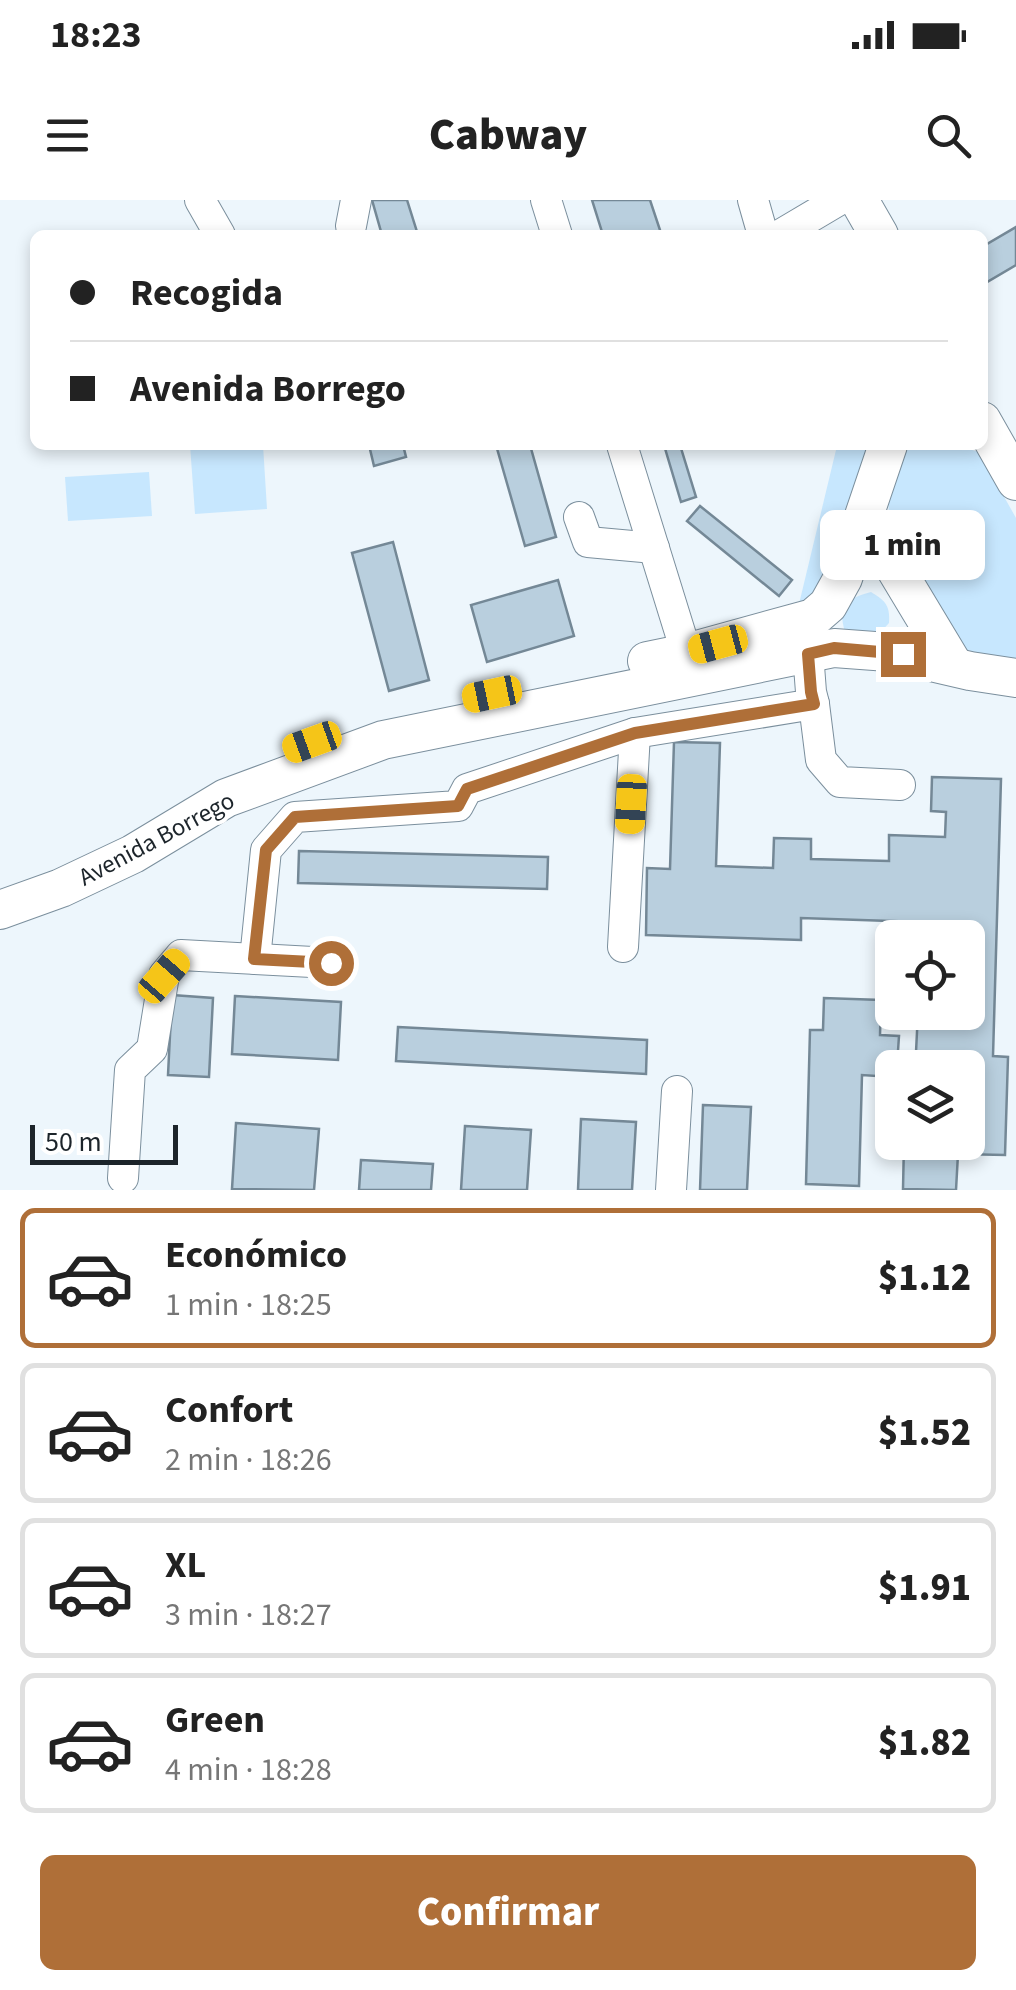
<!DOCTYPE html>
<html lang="es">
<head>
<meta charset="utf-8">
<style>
  :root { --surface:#fff; --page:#f6f6f6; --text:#222; --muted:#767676; --line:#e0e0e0; --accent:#af6f38 }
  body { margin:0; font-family:"Source Sans 3",sans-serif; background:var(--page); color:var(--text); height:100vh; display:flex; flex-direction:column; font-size:38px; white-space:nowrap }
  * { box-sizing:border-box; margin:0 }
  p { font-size:32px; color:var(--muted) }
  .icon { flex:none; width:55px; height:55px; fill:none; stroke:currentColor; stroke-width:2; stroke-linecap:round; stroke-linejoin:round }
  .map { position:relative; height:990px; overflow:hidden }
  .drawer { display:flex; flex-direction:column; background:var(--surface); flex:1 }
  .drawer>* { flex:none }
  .guide { position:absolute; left:30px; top:30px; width:958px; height:220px; border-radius:15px; box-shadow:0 5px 15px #0003; display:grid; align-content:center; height:220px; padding:0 40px; background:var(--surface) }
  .fabs { position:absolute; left:875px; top:720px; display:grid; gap:20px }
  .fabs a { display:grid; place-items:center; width:110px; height:110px; border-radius:15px; background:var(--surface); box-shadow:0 5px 15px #0003; font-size:50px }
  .scale { position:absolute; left:30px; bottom:25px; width:148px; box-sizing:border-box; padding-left:10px; border:5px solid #1c242a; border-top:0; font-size:28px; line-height:35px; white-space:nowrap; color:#1c242a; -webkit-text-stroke:8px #fff; paint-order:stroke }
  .end { position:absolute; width:45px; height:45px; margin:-22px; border:12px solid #af6f38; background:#fff; box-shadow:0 0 0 5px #fff }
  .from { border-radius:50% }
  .bubble { position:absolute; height:70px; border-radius:15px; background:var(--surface); box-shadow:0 5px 15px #0003; font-size:32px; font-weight:800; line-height:70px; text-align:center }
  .car { position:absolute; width:30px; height:60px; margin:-30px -15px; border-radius:12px; box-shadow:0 0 8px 2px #0007; background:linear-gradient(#f5c518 24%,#345 0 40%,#f5c518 0 76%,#345 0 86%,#f5c518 0) }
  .guide b { display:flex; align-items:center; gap:35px; height:95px; font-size:38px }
  .guide b+b { border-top:2px solid var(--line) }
  .guide i { width:25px; height:25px; background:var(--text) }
  ul { padding:18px 0 0; list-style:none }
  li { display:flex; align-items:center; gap:30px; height:140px; margin:0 20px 15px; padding:0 20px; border:5px solid var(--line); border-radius:15px }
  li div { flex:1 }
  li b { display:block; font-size:38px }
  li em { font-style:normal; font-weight:800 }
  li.current { border-color:var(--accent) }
  li>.icon { width:90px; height:90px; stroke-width:1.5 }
  .action { display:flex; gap:20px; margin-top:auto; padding:20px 40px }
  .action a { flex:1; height:115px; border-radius:15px; background:var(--accent); color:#fff; font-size:40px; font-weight:800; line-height:115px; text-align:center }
  .status { display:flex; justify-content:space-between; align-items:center; height:70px; padding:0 50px; background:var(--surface); direction:ltr }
  .status svg { height:28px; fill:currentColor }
  header { display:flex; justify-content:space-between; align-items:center; height:130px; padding:0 40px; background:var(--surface); font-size:45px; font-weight:800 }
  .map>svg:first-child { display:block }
  .green { fill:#c7e7fe }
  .building { fill:#b9cfde; stroke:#748896; stroke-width:2.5 }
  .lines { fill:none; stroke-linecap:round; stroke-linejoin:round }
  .minor-casing { stroke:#7b8f9d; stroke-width:32 }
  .major-casing { stroke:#7b8f9d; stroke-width:40 }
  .minor { stroke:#fff; stroke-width:30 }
  .major { stroke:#fff; stroke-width:38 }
  .route { stroke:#af6f38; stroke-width:12 }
  .labels { text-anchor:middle; stroke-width:8; stroke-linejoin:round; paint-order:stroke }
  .street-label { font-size:25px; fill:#1c242a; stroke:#fff }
</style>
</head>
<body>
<div class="status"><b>18:23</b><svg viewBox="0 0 49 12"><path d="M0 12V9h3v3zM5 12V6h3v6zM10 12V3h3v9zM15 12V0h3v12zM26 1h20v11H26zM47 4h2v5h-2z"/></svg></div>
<header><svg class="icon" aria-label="menu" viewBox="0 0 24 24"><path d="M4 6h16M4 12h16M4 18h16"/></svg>Cabway<svg class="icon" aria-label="search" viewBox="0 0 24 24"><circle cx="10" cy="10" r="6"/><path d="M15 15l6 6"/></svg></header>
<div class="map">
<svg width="1016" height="990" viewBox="0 0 1016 990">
  <rect width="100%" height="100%" fill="#edf6fc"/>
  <g class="green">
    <path d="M 190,245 L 263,245 L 267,309 L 195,314 Z"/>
    <path d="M 835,245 L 871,245 L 814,400 L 799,404 L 836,250 Z"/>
    <path d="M 928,245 L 956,245 L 979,252 L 1016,318 L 1016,459 L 1003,461 L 958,447 L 889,326 L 888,279 L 909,248 Z"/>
    <path d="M 149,272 L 152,316 L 68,321 L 65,277 Z"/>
    <path d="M 871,392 C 886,401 890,406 889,423 L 878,435 L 845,432 C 837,406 847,398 871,392 Z"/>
  </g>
  <g class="building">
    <path d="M 372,0 L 407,0 L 418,35 L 382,35 Z"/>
    <path d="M 592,0 L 650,0 L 661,33 L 603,35 Z"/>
    <path d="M 1016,27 L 1016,65 L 982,85 L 982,47 Z"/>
    <path d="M 369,245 L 403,245 L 406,257 L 374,266 Z"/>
    <path d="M 496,245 L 530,245 L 556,337 L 525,346 Z"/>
    <path d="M 664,245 L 680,245 L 696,297 L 681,302 Z"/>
    <path d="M 700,306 L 792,380 L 779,396 L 687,321 Z"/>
    <path d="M 393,342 L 429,480 L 389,491 L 352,353 Z"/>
    <path d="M 558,380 L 574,436 L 487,462 L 471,405 Z"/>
    <path d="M 674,542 L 720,543 L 716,666 L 773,668 L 774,638 L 811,639 L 811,659 L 889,661 L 889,635 L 945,637 L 946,612 L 931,611 L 932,577 L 1001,579 L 993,856 L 1008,857 L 1005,955 L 958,954 L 956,990 L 903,989 L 904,942 L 968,942 L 968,868 L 892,868 L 892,877 L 862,875 L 859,986 L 806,984 L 810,830 L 823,830 L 824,798 L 881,800 L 880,835 L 899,836 L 898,851 L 916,852 L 918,812 L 968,812 L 968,738 L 920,738 L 920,722 L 801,718 L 801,740 L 646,735 L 647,668 L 670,669 Z"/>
    <path d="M 299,651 L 548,657 L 547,689 L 298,683 Z"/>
    <path d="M 172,795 L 213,798 L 209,877 L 168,875 Z"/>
    <path d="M 235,796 L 341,802 L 338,860 L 232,854 Z"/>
    <path d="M 398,827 L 647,840 L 646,874 L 396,861 Z"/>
    <path d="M 703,905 L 751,907 L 747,990 L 700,990 Z"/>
    <path d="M 581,919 L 636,922 L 632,990 L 578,990 Z"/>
    <path d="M 236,923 L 319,929 L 314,990 L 232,989 Z"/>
    <path d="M 465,926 L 531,930 L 527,990 L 461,990 Z"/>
    <path d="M 361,960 L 433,964 L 431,990 L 359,990 Z"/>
  </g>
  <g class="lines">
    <g class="minor-casing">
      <g id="minor">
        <path d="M 200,0 L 220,35"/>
        <path d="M 546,0 L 557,35"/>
        <path d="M 753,0 L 763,35"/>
        <path d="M 351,26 L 356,0"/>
        <path d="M 780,35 L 839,0"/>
        <path d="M 622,245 L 692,471"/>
        <path d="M 579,317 L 588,342 L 654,348"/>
        <path d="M 814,504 L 821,560 L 840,582 L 900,585"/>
        <path d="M 623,747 L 635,533"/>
        <path d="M 255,759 L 266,650 L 295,617 L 458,606 L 467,589 L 635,533 L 814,504 L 811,492 L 808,453"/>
        <path d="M 123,978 L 130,870 L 152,849 L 164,775 L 181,755 L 331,763"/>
        <path d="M 671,990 L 677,891"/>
      </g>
    </g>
    <g class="major-casing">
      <g id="major">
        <path d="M 859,0 L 879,35"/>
        <path d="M 982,221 L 1016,281"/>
        <path d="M 865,318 L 954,466"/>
        <path d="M 647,461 L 686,453 L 813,418 L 828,405 L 843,378 L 888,245"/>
        <path d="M 0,710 L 61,688 L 133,654 L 226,598 L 383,540 L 834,448 L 888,452 L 970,471 L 1016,478"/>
      </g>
    </g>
    <use href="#minor" class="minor"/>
    <use href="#major" class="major"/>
  </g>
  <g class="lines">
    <path class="route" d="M 331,763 L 254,759 L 266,650 L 295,617 L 458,606 L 467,589 L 635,533 L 814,504 L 811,492 L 808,454 L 834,448 L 903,454"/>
  </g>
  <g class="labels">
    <g class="street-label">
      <text transform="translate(156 638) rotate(-28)" y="9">Avenida Borrego</text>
    </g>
  </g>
</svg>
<div class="fabs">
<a><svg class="icon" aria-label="locate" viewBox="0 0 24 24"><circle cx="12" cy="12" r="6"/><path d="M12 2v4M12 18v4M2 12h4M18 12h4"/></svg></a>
<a><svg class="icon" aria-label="layers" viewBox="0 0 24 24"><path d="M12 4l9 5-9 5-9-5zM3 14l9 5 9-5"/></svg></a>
</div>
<div class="scale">50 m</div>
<i class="end from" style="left:331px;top:763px"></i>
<i class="end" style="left:903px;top:454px"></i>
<div class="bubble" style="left:820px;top:310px;width:165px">1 min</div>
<i class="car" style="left:718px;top:444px;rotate:255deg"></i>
<i class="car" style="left:492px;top:494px;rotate:258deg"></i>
<i class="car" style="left:312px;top:542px;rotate:250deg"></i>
<i class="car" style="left:631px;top:604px;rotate:183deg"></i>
<i class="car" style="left:164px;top:776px;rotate:41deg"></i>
<div class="guide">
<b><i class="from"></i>Recogida</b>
<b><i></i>Avenida Borrego</b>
</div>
</div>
<section class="drawer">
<ul>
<li class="current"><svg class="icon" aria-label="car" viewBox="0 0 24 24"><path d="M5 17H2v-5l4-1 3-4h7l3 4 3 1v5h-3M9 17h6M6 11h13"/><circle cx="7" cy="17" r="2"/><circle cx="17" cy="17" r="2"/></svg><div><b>Económico</b><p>1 min · 18:25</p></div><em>$1.12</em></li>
<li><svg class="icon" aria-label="car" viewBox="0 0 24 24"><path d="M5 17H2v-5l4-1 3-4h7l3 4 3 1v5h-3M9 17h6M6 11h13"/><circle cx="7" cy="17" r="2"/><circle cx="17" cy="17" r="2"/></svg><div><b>Confort</b><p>2 min · 18:26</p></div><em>$1.52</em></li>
<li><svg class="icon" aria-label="car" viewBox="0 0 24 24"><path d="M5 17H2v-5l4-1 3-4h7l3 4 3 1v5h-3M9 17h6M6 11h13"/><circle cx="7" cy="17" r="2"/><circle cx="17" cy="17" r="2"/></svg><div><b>XL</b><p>3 min · 18:27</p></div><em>$1.91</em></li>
<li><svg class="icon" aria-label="car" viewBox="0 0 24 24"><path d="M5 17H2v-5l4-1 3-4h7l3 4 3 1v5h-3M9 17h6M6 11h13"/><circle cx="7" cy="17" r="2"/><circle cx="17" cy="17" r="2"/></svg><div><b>Green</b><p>4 min · 18:28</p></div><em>$1.82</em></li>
</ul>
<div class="action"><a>Confirmar</a></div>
</section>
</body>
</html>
